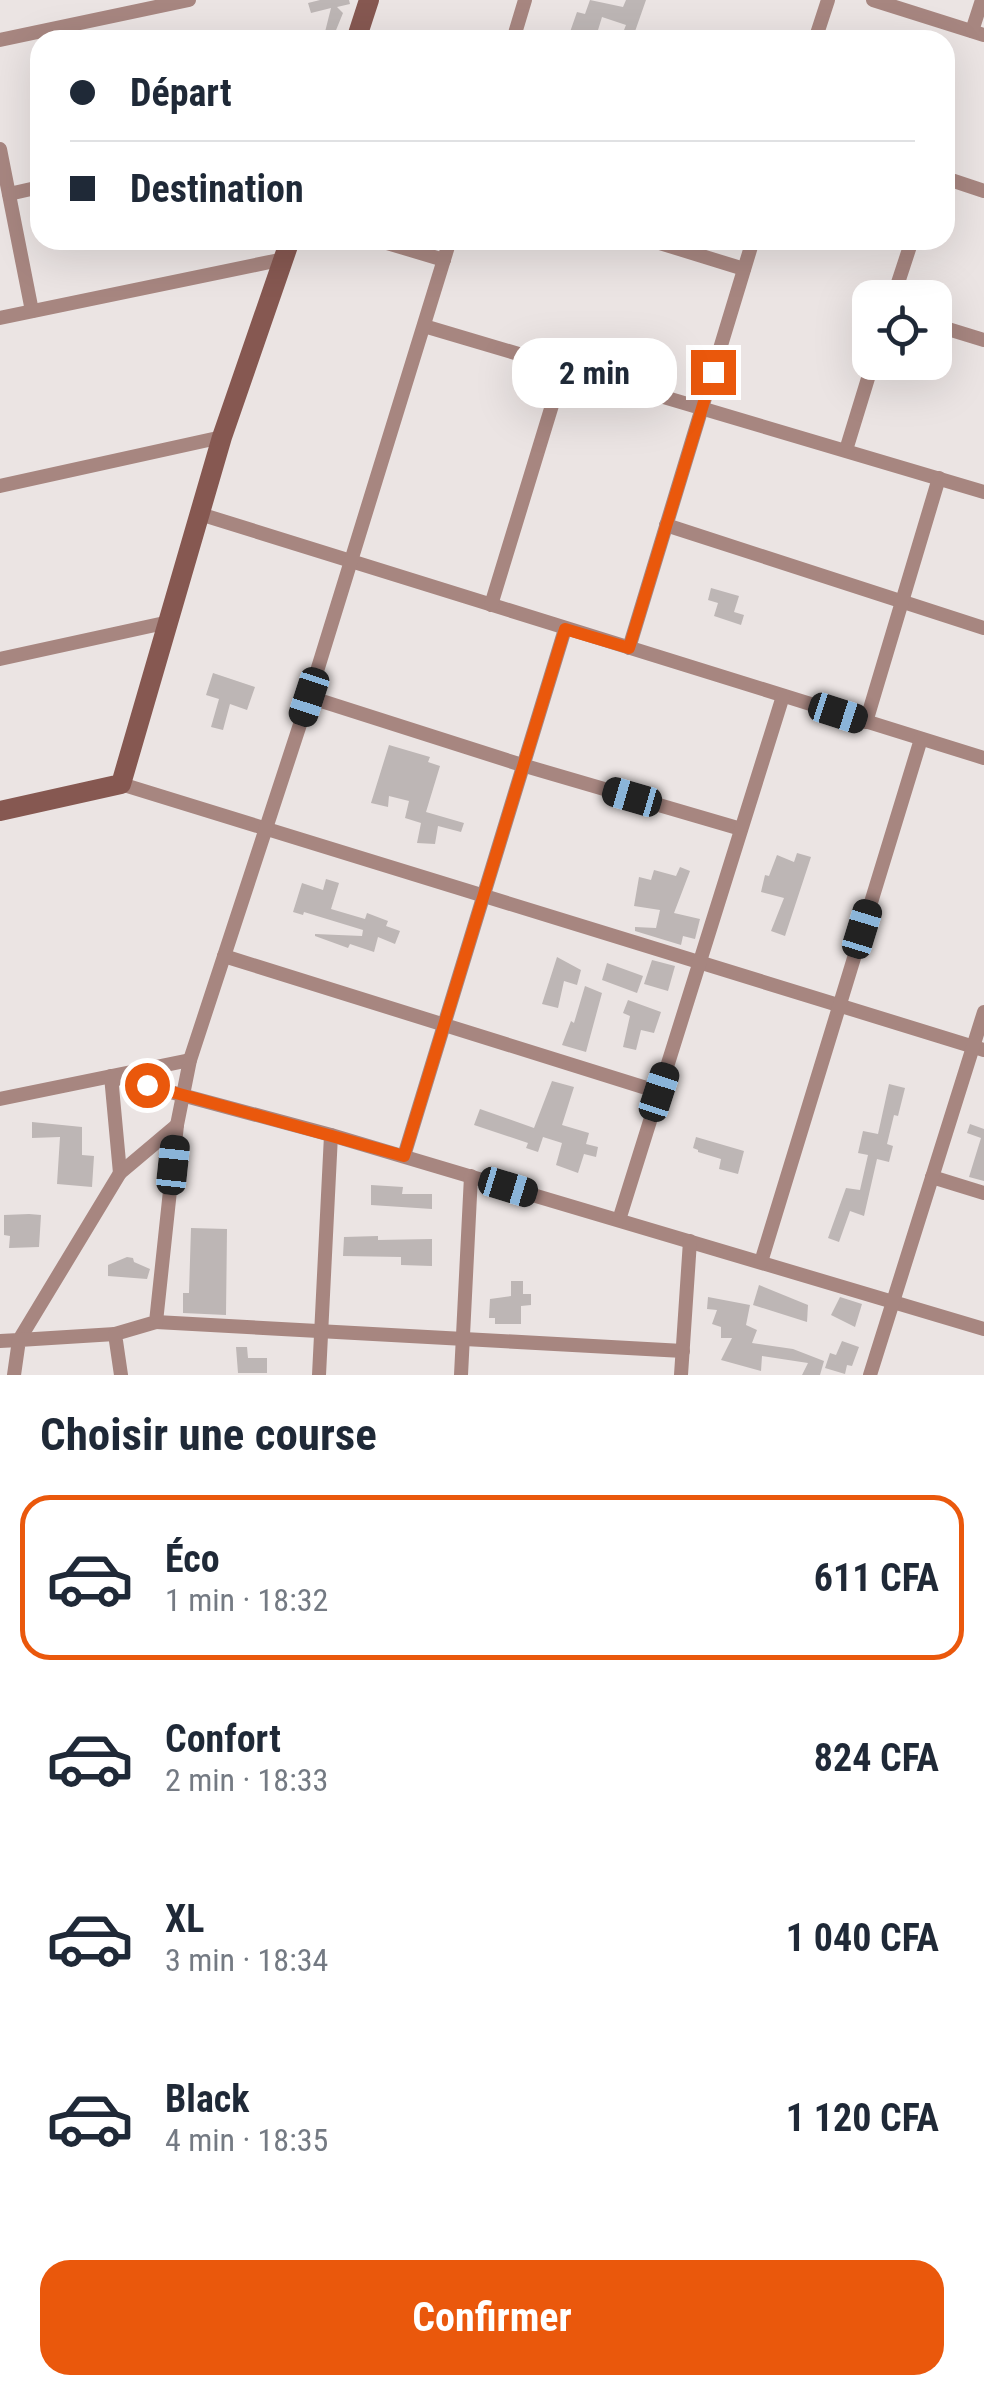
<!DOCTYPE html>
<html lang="fr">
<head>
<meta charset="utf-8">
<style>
  :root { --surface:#fff; --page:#f2f2f3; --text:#1f2937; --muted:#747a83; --line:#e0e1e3; --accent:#ea580c }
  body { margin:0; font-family:"Roboto Condensed",sans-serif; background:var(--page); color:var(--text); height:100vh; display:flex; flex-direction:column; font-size:38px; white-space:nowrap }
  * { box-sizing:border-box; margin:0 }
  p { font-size:32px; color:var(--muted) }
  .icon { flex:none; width:55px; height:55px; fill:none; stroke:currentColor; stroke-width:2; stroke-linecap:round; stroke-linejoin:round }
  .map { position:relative; height:1375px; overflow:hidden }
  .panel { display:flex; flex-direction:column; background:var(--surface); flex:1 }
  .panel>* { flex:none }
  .banner { position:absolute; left:30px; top:30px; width:925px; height:220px; border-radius:30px; box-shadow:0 10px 40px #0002; display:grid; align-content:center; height:220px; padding:0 40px; background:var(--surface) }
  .buttons { position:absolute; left:852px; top:280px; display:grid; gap:20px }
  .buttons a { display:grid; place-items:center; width:100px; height:100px; border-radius:20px; background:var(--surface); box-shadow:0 10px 40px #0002; font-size:50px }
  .end { position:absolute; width:45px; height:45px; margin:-22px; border:12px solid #ea580c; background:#fff; box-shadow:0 0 0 5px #fff }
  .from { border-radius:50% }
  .bubble { position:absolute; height:70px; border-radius:30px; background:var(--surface); box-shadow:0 10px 40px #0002; font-size:32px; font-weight:700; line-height:70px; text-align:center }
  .car { position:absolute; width:30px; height:60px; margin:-30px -15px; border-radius:12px; box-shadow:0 0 8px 2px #0007; background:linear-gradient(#222 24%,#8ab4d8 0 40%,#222 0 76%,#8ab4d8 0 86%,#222 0) }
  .banner b { display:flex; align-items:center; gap:35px; height:95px; font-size:38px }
  .banner b+b { border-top:2px solid var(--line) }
  .banner i { width:25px; height:25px; background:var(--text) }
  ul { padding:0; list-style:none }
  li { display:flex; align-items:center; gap:30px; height:165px; margin:0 20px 15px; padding:0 20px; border:5px solid transparent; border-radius:30px }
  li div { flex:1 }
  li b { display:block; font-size:38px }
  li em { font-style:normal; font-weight:700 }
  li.on { border-color:var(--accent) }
  li>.icon { width:90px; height:90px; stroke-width:1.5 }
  h2 { padding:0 40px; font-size:45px; line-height:120px }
  .primary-button { display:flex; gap:20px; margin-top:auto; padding:20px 40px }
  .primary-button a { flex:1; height:115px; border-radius:30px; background:var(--accent); color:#fff; font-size:40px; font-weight:700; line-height:115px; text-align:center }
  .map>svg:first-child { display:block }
  .building { fill:#bdb6b5 }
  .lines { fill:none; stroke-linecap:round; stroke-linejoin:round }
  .street { stroke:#a78680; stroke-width:14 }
  .secondary { stroke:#865851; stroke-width:20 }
  .route { stroke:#ea580c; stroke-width:12 }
</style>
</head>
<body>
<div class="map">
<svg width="984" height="1375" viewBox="0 0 984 1375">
  <rect width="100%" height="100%" fill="#ebe4e3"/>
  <g class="building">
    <path d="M 320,0 L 349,0 L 350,4 L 337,7 L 343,13 L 332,40 L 323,40 L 331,8 L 311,13 L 308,3 Z"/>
    <path d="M 590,0 L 623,7 L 626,0 L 646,0 L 632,40 L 620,40 L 626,25 L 602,17 L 595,40 L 570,32 L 577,12 L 585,14 Z"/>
    <path d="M 711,588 L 739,596 L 734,612 L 744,615 L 741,625 L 714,616 L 718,603 L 708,600 Z"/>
    <path d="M 213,673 L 255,687 L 247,710 L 230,704 L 223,730 L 211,727 L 219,699 L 206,695 Z"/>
    <path d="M 389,745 L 430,757 L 428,762 L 440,766 L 426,812 L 464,823 L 461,832 L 438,826 L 435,844 L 417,843 L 421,823 L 405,818 L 409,801 L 389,796 L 388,807 L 371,803 Z"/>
    <path d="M 797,853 L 811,857 L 785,936 L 771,931 L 784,898 L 761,892 L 765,875 L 769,876 L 777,855 L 794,862 Z"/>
    <path d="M 680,867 L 690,871 L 674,913 L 700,919 L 695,939 L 683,936 L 681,945 L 635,931 L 635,927 L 656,928 L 660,910 L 634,906 L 639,877 L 651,880 L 654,870 L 676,876 Z"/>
    <path d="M 326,879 L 339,883 L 331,909 L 365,919 L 367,913 L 388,921 L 386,926 L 400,931 L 395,944 L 378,937 L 374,952 L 350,944 L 348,948 L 315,936 L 315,934 L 362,936 L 363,930 L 304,912 L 303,915 L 293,912 L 302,883 L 323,890 Z"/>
    <path d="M 557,957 L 581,970 L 577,985 L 564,981 L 558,1008 L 542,1004 Z"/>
    <path d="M 652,960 L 675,966 L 668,991 L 644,984 Z"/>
    <path d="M 607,963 L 643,976 L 637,993 L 602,980 Z"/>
    <path d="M 585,986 L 602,993 L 586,1052 L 562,1045 L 571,1021 L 574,1023 Z"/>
    <path d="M 628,1000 L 661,1012 L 654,1033 L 641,1030 L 636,1050 L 623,1047 L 630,1016 L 623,1013 Z"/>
    <path d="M 552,1081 L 574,1087 L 562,1125 L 589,1133 L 586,1144 L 598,1147 L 596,1157 L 584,1154 L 578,1173 L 556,1165 L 562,1143 L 543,1137 L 538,1152 L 526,1148 L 528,1143 L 474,1125 L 480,1109 L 534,1128 Z"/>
    <path d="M 889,1084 L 905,1088 L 898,1116 L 894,1115 L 887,1144 L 893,1146 L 889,1162 L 877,1159 L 864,1216 L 850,1211 L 839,1242 L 828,1238 L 846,1188 L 860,1190 L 868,1155 L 858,1153 L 863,1131 L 878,1134 Z"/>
    <path d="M 32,1122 L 82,1127 L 82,1155 L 94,1156 L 92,1187 L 57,1184 L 60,1137 L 32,1138 Z"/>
    <path d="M 970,1124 L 984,1129 L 984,1181 L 969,1177 L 981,1138 L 967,1133 Z"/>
    <path d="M 696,1137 L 744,1151 L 738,1174 L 719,1169 L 721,1159 L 698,1152 L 698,1150 L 693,1148 Z"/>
    <path d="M 371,1185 L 403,1187 L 402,1194 L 432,1194 L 432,1209 L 371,1205 Z"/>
    <path d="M 29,1214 L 41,1215 L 39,1247 L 9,1248 L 10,1236 L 4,1235 L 4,1215 Z"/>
    <path d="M 191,1228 L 227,1229 L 226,1315 L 183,1313 L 183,1293 L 189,1293 Z"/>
    <path d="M 378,1236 L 378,1240 L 432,1239 L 432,1266 L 401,1265 L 401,1257 L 343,1256 L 344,1237 Z"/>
    <path d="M 127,1257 L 133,1258 L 134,1262 L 150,1269 L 147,1279 L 108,1276 L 108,1265 Z"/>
    <path d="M 511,1281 L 523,1281 L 523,1294 L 531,1294 L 531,1305 L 521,1306 L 521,1324 L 495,1324 L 495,1318 L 489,1318 L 490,1299 L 511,1296 Z"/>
    <path d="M 759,1285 L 808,1305 L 807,1322 L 753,1305 Z"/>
    <path d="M 708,1297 L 750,1305 L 746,1325 L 757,1330 L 752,1343 L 793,1349 L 824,1361 L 820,1375 L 802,1375 L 808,1363 L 762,1356 L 761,1371 L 721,1360 L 732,1338 L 721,1338 L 721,1327 L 712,1324 L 717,1310 L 707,1309 Z"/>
    <path d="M 840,1297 L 862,1304 L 855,1327 L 831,1315 Z"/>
    <path d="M 842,1341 L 859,1347 L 852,1366 L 847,1365 L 845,1374 L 825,1368 L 830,1353 L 836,1355 Z"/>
    <path d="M 236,1347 L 247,1347 L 248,1358 L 267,1358 L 267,1373 L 238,1373 Z"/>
  </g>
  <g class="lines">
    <g class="street">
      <path d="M 873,0 L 984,35"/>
      <path d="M 972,31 L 982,0"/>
      <path d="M 0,40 L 189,0"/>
      <path d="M 513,40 L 525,0"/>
      <path d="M 815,40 L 828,0"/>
      <path d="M 0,149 L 32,311"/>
      <path d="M 945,178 L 984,191"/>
      <path d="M 9,194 L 40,187"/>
      <path d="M 377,240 L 444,260"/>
      <path d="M 650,240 L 744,269"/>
      <path d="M 893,298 L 912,240"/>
      <path d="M 0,318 L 284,259"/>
      <path d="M 935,325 L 984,340"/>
      <path d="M 424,326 L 984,492"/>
      <path d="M 846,450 L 873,362"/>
      <path d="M 0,486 L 222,437"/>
      <path d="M 200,514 L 984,758"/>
      <path d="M 666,525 L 984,628"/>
      <path d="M 491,605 L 564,366"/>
      <path d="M 629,648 L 753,240"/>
      <path d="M 0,659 L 169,622"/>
      <path d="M 309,697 L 522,765 L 741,829"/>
      <path d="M 866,722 L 939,478"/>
      <path d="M 121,784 L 984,1050"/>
      <path d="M 224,956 L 659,1092"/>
      <path d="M 0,1099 L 190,1060"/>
      <path d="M 404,1156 L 565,629"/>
      <path d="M 120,1173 L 111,1076 L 331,1135 L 984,1329"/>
      <path d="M 932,1177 L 984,1193"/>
      <path d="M 619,1220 L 783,696"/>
      <path d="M 761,1262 L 921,739"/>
      <path d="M 156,1322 L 683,1351"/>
      <path d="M 0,1341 L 19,1340 L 120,1173 L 177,1125"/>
      <path d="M 14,1375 L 19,1340 L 115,1334"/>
      <path d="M 121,1375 L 115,1334 L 156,1322 L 177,1125 L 190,1060 L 309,697 L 450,240"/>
      <path d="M 319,1375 L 331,1135"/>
      <path d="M 461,1375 L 471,1176"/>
      <path d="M 681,1375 L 690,1241"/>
      <path d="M 870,1375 L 984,1012"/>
    </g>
    <g class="secondary">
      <path d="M 356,40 L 369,0"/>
      <path d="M 0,811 L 121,784 L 222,437 L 290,240"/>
    </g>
  </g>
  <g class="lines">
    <path class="route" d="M 147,1085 L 404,1156 L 565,629 L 629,648 L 713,372"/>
  </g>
</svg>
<div class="buttons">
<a><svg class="icon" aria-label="locate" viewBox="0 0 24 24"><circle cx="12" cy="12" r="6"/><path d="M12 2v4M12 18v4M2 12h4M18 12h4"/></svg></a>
</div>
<i class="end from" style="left:147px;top:1085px"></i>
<i class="end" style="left:713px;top:372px"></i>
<div class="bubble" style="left:512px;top:338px;width:165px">2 min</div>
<i class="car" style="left:309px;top:697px;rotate:198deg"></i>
<i class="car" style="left:838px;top:713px;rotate:108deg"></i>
<i class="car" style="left:632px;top:797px;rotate:286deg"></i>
<i class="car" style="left:862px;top:929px;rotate:17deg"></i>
<i class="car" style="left:659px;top:1092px;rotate:18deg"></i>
<i class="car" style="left:173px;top:1165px;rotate:6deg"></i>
<i class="car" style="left:508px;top:1187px;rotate:107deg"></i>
<div class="banner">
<b><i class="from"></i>Départ</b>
<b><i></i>Destination</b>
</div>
</div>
<section class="panel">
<h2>Choisir une course</h2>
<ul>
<li class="on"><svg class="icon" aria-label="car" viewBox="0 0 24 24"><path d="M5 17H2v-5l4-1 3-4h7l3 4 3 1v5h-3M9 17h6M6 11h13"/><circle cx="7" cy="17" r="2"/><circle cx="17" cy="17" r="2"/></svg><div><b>Éco</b><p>1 min · 18:32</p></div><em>611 CFA</em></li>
<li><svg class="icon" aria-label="car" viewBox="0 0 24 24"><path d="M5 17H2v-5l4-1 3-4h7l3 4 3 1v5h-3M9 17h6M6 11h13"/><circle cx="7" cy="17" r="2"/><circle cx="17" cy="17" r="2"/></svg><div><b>Confort</b><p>2 min · 18:33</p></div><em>824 CFA</em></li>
<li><svg class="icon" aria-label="car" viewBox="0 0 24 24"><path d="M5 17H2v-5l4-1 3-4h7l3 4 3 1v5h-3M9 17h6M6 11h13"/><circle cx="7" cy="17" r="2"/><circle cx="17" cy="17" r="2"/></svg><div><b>XL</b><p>3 min · 18:34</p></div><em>1 040 CFA</em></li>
<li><svg class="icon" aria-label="car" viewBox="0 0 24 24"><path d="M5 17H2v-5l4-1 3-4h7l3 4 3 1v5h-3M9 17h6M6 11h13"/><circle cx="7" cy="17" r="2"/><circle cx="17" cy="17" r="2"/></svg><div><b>Black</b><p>4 min · 18:35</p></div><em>1 120 CFA</em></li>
</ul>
<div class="primary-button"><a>Confirmer</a></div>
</section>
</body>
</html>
